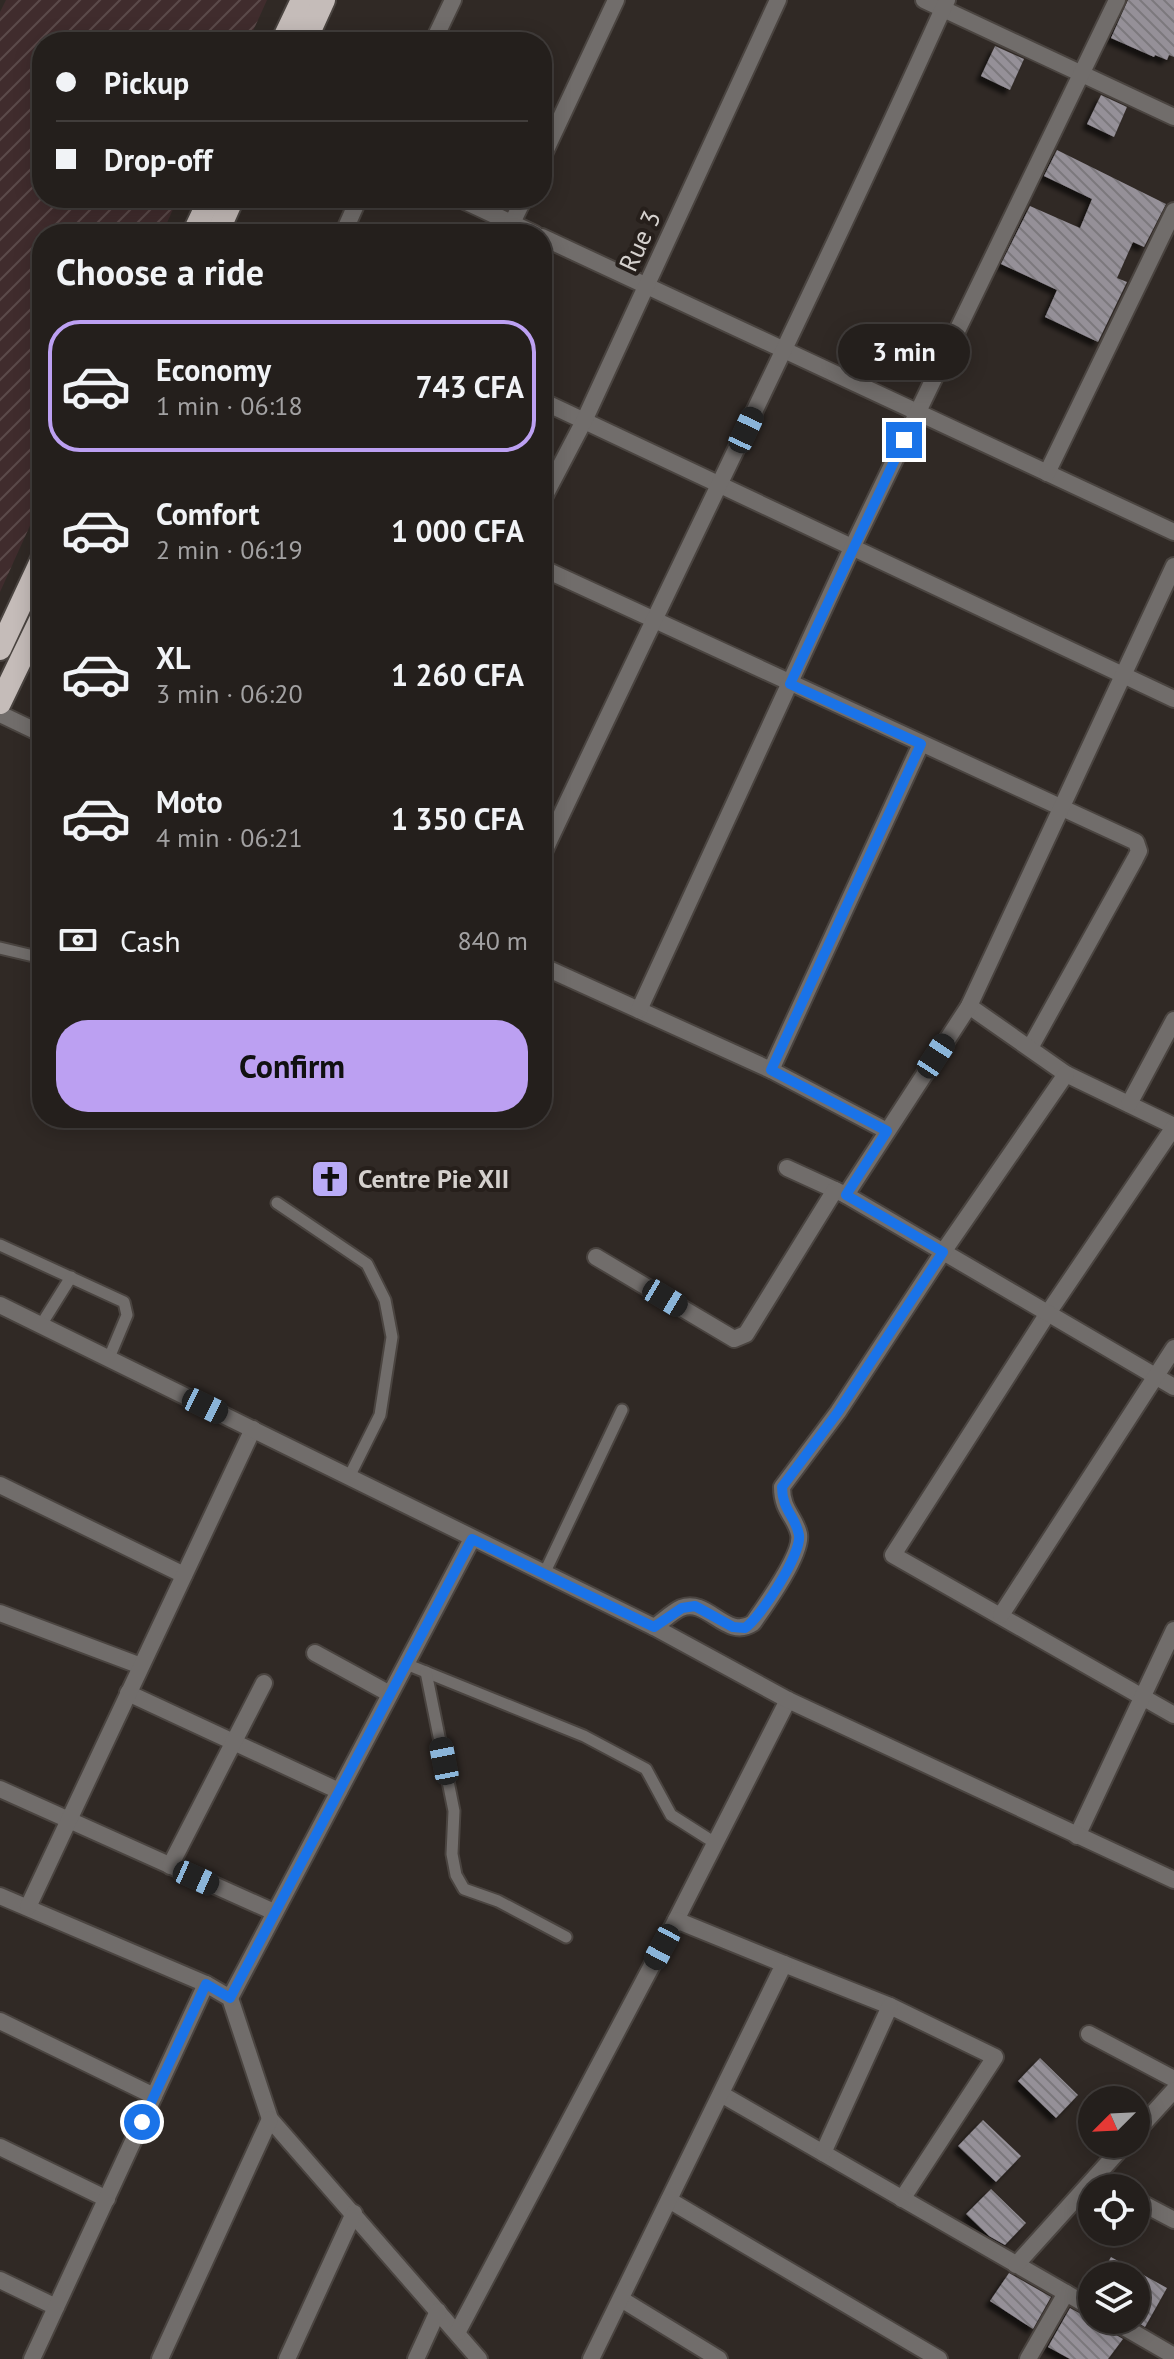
<!DOCTYPE html>
<html lang="en">
<head>
<meta charset="utf-8">
<style>
  :root { --surface:#241f1c; --page:#2c2725; --text:#f1f3f6; --muted:#a3a2a3; --line:#413d3b; --accent:#bca0f2 }
  body { margin:0; font-family:"PT Sans",sans-serif; background:var(--page); color:var(--text); height:100vh; display:flex; flex-direction:column; font-size:30px; white-space:nowrap }
  * { box-sizing:border-box; margin:0 }
  p { font-size:26px; color:var(--muted) }
  .icon { flex:none; width:44px; height:44px; fill:none; stroke:currentColor; stroke-width:2; stroke-linecap:round; stroke-linejoin:round }
  .map { position:relative; flex:1; overflow:hidden }
  .panel { position:absolute; left:32px; top:224px; width:520px; height:904px; display:flex; flex-direction:column; background:var(--surface); border-radius:32px; box-shadow:0 4px 20px #0003,0 0 0 2px var(--line) }
  .panel>* { flex:none }
  .banner { position:absolute; left:32px; top:32px; width:520px; height:176px; border-radius:32px; box-shadow:0 4px 20px #0003,0 0 0 2px var(--line); display:grid; align-content:center; height:176px; padding:0 24px; background:var(--surface) }
  .needle { width:52px; rotate:246deg }
  .controls { position:absolute; left:1078px; top:2086px; display:grid; gap:16px }
  .controls a { display:grid; place-items:center; width:72px; height:72px; border-radius:50%; background:var(--surface); box-shadow:0 4px 20px #0003,0 0 0 2px var(--line); font-size:40px }
  .end { position:absolute; width:36px; height:36px; margin:-18px; border:10px solid #1a73e8; background:#fff; box-shadow:0 0 0 4px #fff }
  .from { border-radius:50% }
  .bubble { position:absolute; height:56px; border-radius:28px; background:var(--surface); box-shadow:0 4px 20px #0003,0 0 0 2px var(--line); font-size:26px; font-weight:700; line-height:56px; text-align:center }
  .car { position:absolute; width:24px; height:48px; margin:-24px -12px; border-radius:10px; box-shadow:0 0 6px 2px #0007; background:linear-gradient(#222 24%,#8ab4d8 0 40%,#222 0 76%,#8ab4d8 0 86%,#222 0) }
  .banner b { display:flex; align-items:center; gap:28px; height:76px; font-size:30px }
  .banner b+b { border-top:2px solid var(--line) }
  .banner i { width:20px; height:20px; background:var(--text) }
  ul { padding:0; list-style:none }
  li { display:flex; align-items:center; gap:24px; height:132px; margin:0 16px 12px; padding:0 8px; border:4px solid transparent; border-radius:32px }
  li div { flex:1 }
  li b { display:block; font-size:30px }
  li em { font-style:normal; font-weight:700 }
  li.selected { border-color:var(--accent) }
  li>.icon { width:72px; height:72px; stroke-width:1.5 }
  h2 { padding:0 24px; font-size:36px; line-height:96px }
  .pay { display:flex; align-items:center; gap:20px; height:88px; padding:0 24px; font-size:30px }
  .pay p { margin-inline-start:auto }
  .cta { display:flex; gap:16px; margin-top:auto; padding:16px 24px }
  .cta a { flex:1; height:92px; border-radius:32px; background:var(--accent); color:#111; font-size:32px; font-weight:700; line-height:92px; text-align:center }
  .map>svg:first-child { display:block }
  .industrial { fill:url(#industrial-furrows) }
  .building { fill:url(#building-back-hatch); filter:url(#shadow) }
  .lines { fill:none; stroke-linecap:round; stroke-linejoin:round }
  .service-casing { stroke:#4a4440; stroke-width:15 }
  .minor-casing { stroke:#4a4440; stroke-width:20 }
  .tertiary-casing { stroke:#4a4440; stroke-width:20 }
  .trunk-casing { stroke:#4a4440; stroke-width:26 }
  .service { stroke:#716d6b; stroke-width:11 }
  .minor { stroke:#716d6b; stroke-width:16 }
  .tertiary { stroke:#716d6b; stroke-width:16 }
  .trunk { stroke:#c5bcb9; stroke-width:22 }
  .route { stroke:#1a73e8; stroke-width:10 }
  .labels { text-anchor:middle; stroke-width:8; stroke-linejoin:round; paint-order:stroke }
  .street-label { font-size:26px; fill:#d5d1ce; stroke:#261f1b }
  .poi-label { font-size:26px; font-weight:bold; fill:#d5d1ce; stroke:#261f1b; text-anchor:start }
</style>
</head>
<body>
<div class="map">
<svg width="1174" height="2359" viewBox="0 0 1174 2359">
  <defs>
    <pattern id="industrial-furrows" width="10" height="10" patternUnits="userSpaceOnUse" patternTransform="scale(2)"><rect width="10" height="10" fill="#402c2d"/><path d="M-1 1l2-2M0 10L10 0M9 11l2-2" fill="none" stroke="#5b4a4a"/></pattern>
    <pattern id="building-back-hatch" width="6" height="6" patternUnits="userSpaceOnUse" patternTransform="scale(2)"><rect width="6" height="6" fill="#959098"/><path d="M-1 5l2 2M0 0l6 6M5-1l2 2" fill="none" stroke="#7c787d"/></pattern>
    <filter id="shadow"><feDropShadow dx="-5" dy="5" stdDeviation="2" flood-color="#0009"/></filter>
  </defs>
  <rect width="100%" height="100%" fill="#302925"/>
  <path class="industrial" d="M 6,0 L 267,0 L 248,42 L 42,42 L 42,198 L 178,198 L 162,234 L 42,234 L 42,499 L 0,592 L 0,12 Z"/>
  <g class="building">
    <path d="M 1128,0 L 1174,0 L 1174,57 L 1169,55 L 1167,60 L 1155,55 L 1154,57 L 1111,38 Z"/>
    <path d="M 995,46 L 1024,59 L 1010,90 L 981,76 Z"/>
    <path d="M 1101,95 L 1127,107 L 1114,137 L 1087,124 Z"/>
    <path d="M 1057,150 L 1166,204 L 1144,247 L 1133,242 L 1117,278 L 1127,282 L 1098,342 L 1045,317 L 1057,290 L 1001,264 L 1030,206 L 1080,228 L 1092,199 L 1044,176 Z"/>
    <path d="M 1040,2058 L 1078,2095 L 1056,2118 L 1018,2081 Z"/>
    <path d="M 983,2120 L 1021,2156 L 996,2182 L 958,2146 Z"/>
    <path d="M 991,2189 L 1026,2223 L 1005,2245 L 989,2236 L 966,2214 Z"/>
    <path d="M 1111,2257 L 1167,2288 L 1145,2327 L 1134,2320 L 1136,2320 L 1136,2276 L 1100,2276 Z"/>
    <path d="M 1009,2273 L 1051,2297 L 1033,2329 L 990,2301 Z"/>
    <path d="M 1070,2308 L 1092,2320 L 1101,2320 L 1106,2329 L 1123,2339 L 1108,2359 L 1070,2359 L 1048,2347 Z"/>
  </g>
  <g class="lines">
    <g class="service-casing">
      <g id="service">
        <path d="M 0,948 L 42,958"/>
        <path d="M 277,1203 L 367,1264 L 385,1300 L 392,1337 L 380,1415 L 349,1477"/>
        <path d="M 0,1245 L 124,1302 L 127,1315 L 109,1358"/>
        <path d="M 41,1325 L 71,1277"/>
        <path d="M 544,1574 L 622,1410"/>
        <path d="M 406,1664 L 584,1736 L 646,1769 L 671,1815 L 715,1843"/>
        <path d="M 426,1672 L 454,1811 L 452,1854 L 456,1875 L 464,1889 L 498,1901 L 566,1937"/>
      </g>
    </g>
    <g class="minor-casing">
      <g id="minor">
        <path d="M 924,0 L 1174,117"/>
        <path d="M 433,42 L 453,0"/>
        <path d="M 542,158 L 616,0"/>
        <path d="M 458,198 L 535,234"/>
        <path d="M 512,223 L 524,198"/>
        <path d="M 343,234 L 359,198"/>
        <path d="M 542,237 L 1174,532"/>
        <path d="M 542,401 C 753,499 963,601 1174,699"/>
        <path d="M 1047,473 L 1174,211"/>
        <path d="M 542,501 L 584,421 L 778,0"/>
        <path d="M 542,568 L 1136,842 L 1139,851 L 1135,859 L 1030,1048"/>
        <path d="M 0,714 L 42,734"/>
        <path d="M 542,856 C 676,570 817,288 947,0"/>
        <path d="M 542,966 L 771,1070 L 887,1131"/>
        <path d="M 969,1006 L 1066,1074 L 1174,1126"/>
        <path d="M 639,1010 L 852,548 L 1117,0"/>
        <path d="M 771,1070 L 921,744"/>
        <path d="M 1129,1104 L 1174,1020"/>
        <path d="M 1174,1127 L 1048,1313 L 893,1555 L 1174,1715"/>
        <path d="M 787,1168 L 846,1195 L 1174,1387"/>
        <path d="M 846,1195 L 969,1006 L 1174,566"/>
        <path d="M 596,1257 L 734,1339 L 746,1334 L 835,1190"/>
        <path d="M 0,1485 L 184,1575"/>
        <path d="M 0,1613 L 141,1666"/>
        <path d="M 1001,1615 L 1174,1348"/>
        <path d="M 654,1627 C 662,1622 672,1612 681,1608 C 708,1597 726,1641 753,1623 C 765,1606 803,1553 799,1534 C 795,1516 782,1511 782,1487 L 838,1412 L 943,1252 L 1066,1074"/>
        <path d="M 315,1653 L 390,1694"/>
        <path d="M 128,1693 L 339,1791"/>
        <path d="M 0,1789 L 274,1912"/>
        <path d="M 1077,1836 L 1174,1630"/>
        <path d="M 170,1866 L 264,1683"/>
        <path d="M 0,1896 L 206,1984 L 230,1998 L 270,2119 L 479,2359"/>
        <path d="M 28,1907 L 253,1429"/>
        <path d="M 784,1964 L 890,2006 L 995,2057 L 902,2199"/>
        <path d="M 230,1998 L 472,1539"/>
        <path d="M 0,2021 L 154,2096"/>
        <path d="M 1089,2034 L 1174,2079"/>
        <path d="M 721,2094 L 1092,2308"/>
        <path d="M 1136,2132 L 1174,2090"/>
        <path d="M 0,2147 L 107,2199"/>
        <path d="M 823,2153 L 890,2006"/>
        <path d="M 1095,2178 L 1114,2188"/>
        <path d="M 669,2200 L 939,2359"/>
        <path d="M 1136,2200 L 1174,2220"/>
        <path d="M 1016,2265 L 1125,2144"/>
        <path d="M 0,2280 L 56,2307"/>
        <path d="M 621,2299 L 719,2359"/>
        <path d="M 1112,2320 L 1174,2356"/>
        <path d="M 457,2333 L 676,1920 L 788,1700"/>
        <path d="M 32,2359 L 206,1984"/>
        <path d="M 160,2359 L 270,2119"/>
        <path d="M 287,2359 L 354,2213"/>
        <path d="M 416,2359 L 438,2311"/>
        <path d="M 591,2359 L 784,1964 L 676,1920"/>
        <path d="M 1028,2359 L 1066,2293"/>
      </g>
    </g>
    <g class="tertiary-casing">
      <path id="tertiary" d="M 0,1305 L 654,1627 L 788,1700 L 1174,1880"/>
    </g>
    <g class="trunk-casing">
      <g id="trunk">
        <path d="M 282,42 L 302,0"/>
        <path d="M 305,42 L 324,0"/>
        <path d="M 193,234 L 210,198"/>
        <path d="M 217,234 L 233,198"/>
        <path d="M 0,649 L 42,559"/>
        <path d="M 0,703 L 42,616"/>
      </g>
    </g>
    <use href="#service" class="service"/>
    <use href="#minor" class="minor"/>
    <use href="#tertiary" class="tertiary"/>
    <use href="#trunk" class="trunk"/>
  </g>
  <g class="lines">
    <path class="route" d="M 142,2122 L 206,1984 L 230,1998 L 472,1539 L 654,1627 L 682,1608 L 695,1606 L 733,1627 L 745,1628 C 761,1617 802,1553 799,1535 C 796,1517 782,1510 782,1487 L 838,1412 L 943,1252 L 846,1195 L 887,1131 L 771,1070 L 921,744 L 790,684 L 904,440"/>
  </g>
  <defs>
    <g id="church-square" transform="scale(2)"><rect x="-9" y="-9" width="18" height="18" rx="4" fill="#b9abf7" stroke="#261f1b"/><path d="M-1.2-6h2.4v3.5h3.3v2.4h-3.3V6h-2.4V-.1h-3.3v-2.4h3.3Z" fill="#111"/></g>
  </defs>
  <g fill-rule="evenodd">
    <use href="#church-square" x="330" y="1179"/>
  </g>
  <g class="labels">
    <g class="street-label">
      <text transform="translate(640 241) rotate(-65)" y="9">Rue 3</text>
    </g>
    <g class="poi-label">
      <text x="358" y="1188">Centre Pie XII</text>
    </g>
  </g>
</svg>
<div class="controls">
<a><svg class="needle" viewBox="-14 -14 28 28"><path d="M0-13l5 13h-10z" fill="#e53935"/><path d="M0 13l5-13h-10z" fill="#a3a2a3"/></svg></a>
<a><svg class="icon" aria-label="locate" viewBox="0 0 24 24"><circle cx="12" cy="12" r="6"/><path d="M12 2v4M12 18v4M2 12h4M18 12h4"/></svg></a>
<a><svg class="icon" aria-label="layers" viewBox="0 0 24 24"><path d="M12 4l9 5-9 5-9-5zM3 14l9 5 9-5"/></svg></a>
</div>
<i class="end from" style="left:142px;top:2122px"></i>
<i class="end" style="left:904px;top:440px"></i>
<div class="bubble" style="left:838px;top:324px;width:132px">3 min</div>
<i class="car" style="left:746px;top:430px;rotate:25deg"></i>
<i class="car" style="left:936px;top:1056px;rotate:33deg"></i>
<i class="car" style="left:665px;top:1298px;rotate:121deg"></i>
<i class="car" style="left:205px;top:1406px;rotate:116deg"></i>
<i class="car" style="left:444px;top:1761px;rotate:349deg"></i>
<i class="car" style="left:196px;top:1878px;rotate:114deg"></i>
<i class="car" style="left:662px;top:1947px;rotate:208deg"></i>
<div class="banner">
<b><i class="from"></i>Pickup</b>
<b><i></i>Drop-off</b>
</div>
<section class="panel">
<h2>Choose a ride</h2>
<ul>
<li class="selected"><svg class="icon" aria-label="car" viewBox="0 0 24 24"><path d="M5 17H2v-5l4-1 3-4h7l3 4 3 1v5h-3M9 17h6M6 11h13"/><circle cx="7" cy="17" r="2"/><circle cx="17" cy="17" r="2"/></svg><div><b>Economy</b><p>1 min · 06:18</p></div><em>743 CFA</em></li>
<li><svg class="icon" aria-label="car" viewBox="0 0 24 24"><path d="M5 17H2v-5l4-1 3-4h7l3 4 3 1v5h-3M9 17h6M6 11h13"/><circle cx="7" cy="17" r="2"/><circle cx="17" cy="17" r="2"/></svg><div><b>Comfort</b><p>2 min · 06:19</p></div><em>1 000 CFA</em></li>
<li><svg class="icon" aria-label="car" viewBox="0 0 24 24"><path d="M5 17H2v-5l4-1 3-4h7l3 4 3 1v5h-3M9 17h6M6 11h13"/><circle cx="7" cy="17" r="2"/><circle cx="17" cy="17" r="2"/></svg><div><b>XL</b><p>3 min · 06:20</p></div><em>1 260 CFA</em></li>
<li><svg class="icon" aria-label="car" viewBox="0 0 24 24"><path d="M5 17H2v-5l4-1 3-4h7l3 4 3 1v5h-3M9 17h6M6 11h13"/><circle cx="7" cy="17" r="2"/><circle cx="17" cy="17" r="2"/></svg><div><b>Moto</b><p>4 min · 06:21</p></div><em>1 350 CFA</em></li>
</ul>
<div class="pay"><svg class="icon" aria-label="cash" viewBox="0 0 24 24"><path d="M3 7h18v10H3z"/><circle cx="12" cy="12" r="2"/></svg>Cash<p>840 m</p></div>
<div class="cta"><a>Confirm</a></div>
</section>
</div>
</body>
</html>
